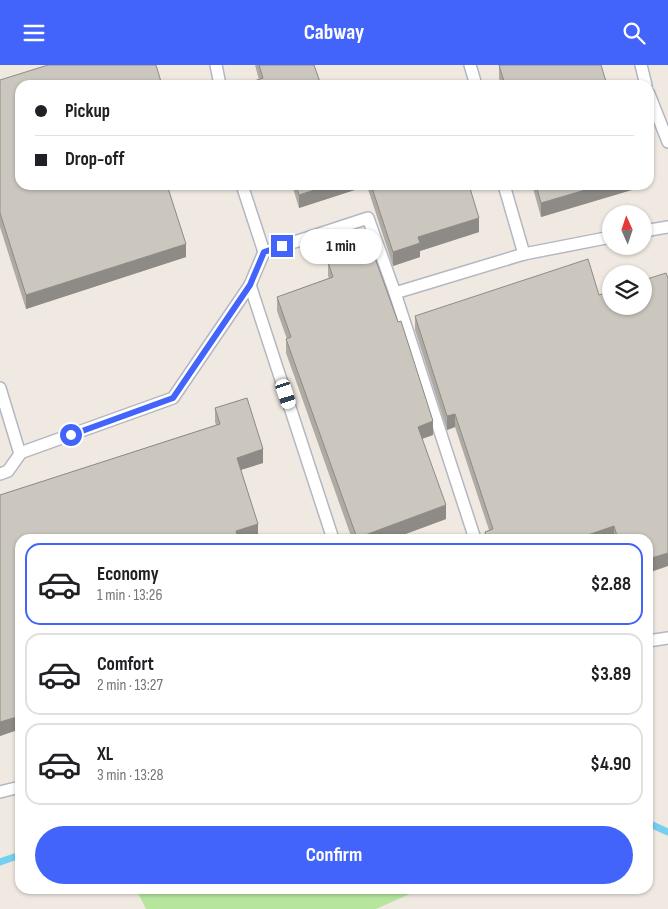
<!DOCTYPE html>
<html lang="en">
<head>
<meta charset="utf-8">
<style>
  :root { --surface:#fff; --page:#f2f2f2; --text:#202124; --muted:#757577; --line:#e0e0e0; --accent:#4264fb }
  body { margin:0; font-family:"Sofia Sans Condensed",sans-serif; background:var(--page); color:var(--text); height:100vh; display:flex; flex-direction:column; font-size:19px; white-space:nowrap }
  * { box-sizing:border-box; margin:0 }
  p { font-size:16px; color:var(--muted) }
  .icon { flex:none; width:28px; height:28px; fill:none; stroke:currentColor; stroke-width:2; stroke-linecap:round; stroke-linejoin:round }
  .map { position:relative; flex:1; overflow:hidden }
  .side { position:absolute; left:15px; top:469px; width:638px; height:360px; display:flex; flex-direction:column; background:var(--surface); border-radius:15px; box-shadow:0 1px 4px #0004 }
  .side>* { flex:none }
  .hud { position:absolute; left:15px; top:15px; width:639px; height:110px; border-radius:15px; box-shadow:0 1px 4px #0004; display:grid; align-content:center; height:110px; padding:0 20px; background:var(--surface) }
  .needle { width:32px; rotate:357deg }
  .controls { position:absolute; left:602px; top:140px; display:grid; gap:10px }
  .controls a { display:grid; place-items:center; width:50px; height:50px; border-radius:50%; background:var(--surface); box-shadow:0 1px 4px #0004; font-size:25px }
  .end { position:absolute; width:22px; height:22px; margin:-11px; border:6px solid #4264fb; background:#fff; box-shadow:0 0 0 2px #fff }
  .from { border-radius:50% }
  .bubble { position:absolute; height:35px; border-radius:18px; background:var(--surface); box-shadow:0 1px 4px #0004; font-size:16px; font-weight:700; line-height:35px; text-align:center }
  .car { position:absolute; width:15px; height:30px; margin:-15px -8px; border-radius:6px; box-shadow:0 0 4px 1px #0007; background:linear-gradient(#fff 24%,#345 0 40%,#fff 0 76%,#345 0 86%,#fff 0) }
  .hud b { display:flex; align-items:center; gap:18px; height:48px; font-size:19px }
  .hud b+b { border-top:1px solid var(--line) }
  .hud i { width:12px; height:12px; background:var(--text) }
  ul { padding:9px 0 0; list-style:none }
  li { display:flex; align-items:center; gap:15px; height:82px; margin:0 10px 8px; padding:0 10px; border:2px solid var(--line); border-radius:15px }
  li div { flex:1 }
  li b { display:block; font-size:19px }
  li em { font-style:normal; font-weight:700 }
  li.current { border-color:var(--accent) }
  li>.icon { width:45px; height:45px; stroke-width:1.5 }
  .cta { display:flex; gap:10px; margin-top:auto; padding:10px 20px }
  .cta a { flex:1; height:58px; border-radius:30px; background:var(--accent); color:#fff; font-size:20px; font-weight:700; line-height:58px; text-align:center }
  header { display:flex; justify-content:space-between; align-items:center; height:65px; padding:0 20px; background:var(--accent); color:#fff; font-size:22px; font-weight:700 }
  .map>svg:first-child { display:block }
  .green { fill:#b6e59e }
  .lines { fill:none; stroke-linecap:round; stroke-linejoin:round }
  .stream { stroke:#75cff0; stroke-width:7 }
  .lane-casing { stroke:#b4b7c1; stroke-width:14 }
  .lane { stroke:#fff; stroke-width:11 }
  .wall { fill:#afaba4 }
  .shaded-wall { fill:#8e8b86 }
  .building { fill:#cbc7bf; stroke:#8e8b86 }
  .route { stroke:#4264fb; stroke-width:6 }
</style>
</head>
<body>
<header><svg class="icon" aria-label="menu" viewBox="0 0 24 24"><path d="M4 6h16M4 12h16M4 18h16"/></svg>Cabway<svg class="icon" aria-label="search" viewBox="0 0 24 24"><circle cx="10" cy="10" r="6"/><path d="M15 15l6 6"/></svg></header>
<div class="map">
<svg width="668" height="844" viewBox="0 0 668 844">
  <rect width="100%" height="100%" fill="#efe9e1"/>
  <path class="green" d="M 136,824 L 421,824 L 376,844 L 146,844 Z"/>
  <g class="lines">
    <g class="stream">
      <path d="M 648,758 L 668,767"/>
      <path d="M 0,797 L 20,790"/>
    </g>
    <g class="lane-casing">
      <g id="lane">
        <path d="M 216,0 L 220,20"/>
        <path d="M 470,0 L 476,20"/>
        <path d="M 641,0 L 646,20"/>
        <path d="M 649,29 L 668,77"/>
        <path d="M 242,120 L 264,187"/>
        <path d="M 504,120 L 524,189 L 611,172"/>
        <path d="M 644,166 L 668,162"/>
        <path d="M 250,220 L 333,474"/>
        <path d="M 395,228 L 524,189"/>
        <path d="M 0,323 L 20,389 L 8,406 L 0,409"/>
        <path d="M 20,388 L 173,333 L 250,220 L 264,187 L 368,153 L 395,228 L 475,474"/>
        <path d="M 648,576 L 668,573"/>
        <path d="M 0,727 L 20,722"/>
      </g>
    </g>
    <use href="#lane" class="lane"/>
  </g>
  <g class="wall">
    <path d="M 255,0 L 314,0 L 321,20 L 248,20 L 248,18 L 259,15 Z"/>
    <path d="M 499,0 L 607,20 L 501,20 L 499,13 Z"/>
    <path d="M 0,15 L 20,20 L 186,192 L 26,244 L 0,162 Z"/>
    <path d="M 292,120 L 469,120 L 479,167 L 420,186 L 420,192 L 393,201 L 367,121 L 299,143 Z"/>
    <path d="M 532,120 L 635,120 L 635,124 L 541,152 Z"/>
    <path d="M 328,197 L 433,370 L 422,374 L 446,454 L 392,474 L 352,474 L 286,288 L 286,274 L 287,274 L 277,246 L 277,232 L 329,213 L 328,211 Z"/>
    <path d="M 415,251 L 648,474 L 485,474 L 485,467 L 489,465 L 455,362 L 447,365 L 415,265 Z"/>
    <path d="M 247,333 L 263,384 L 263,398 L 241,405 L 258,459 L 258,472 L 254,474 L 20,474 L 20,664 L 0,671 L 0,430 L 216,360 L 215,357 L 215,343 Z"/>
  </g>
  <g class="shaded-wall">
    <path d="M 330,120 L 367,120 L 367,121 L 299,143 L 299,130 Z"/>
    <path d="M 602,120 L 635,120 L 635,124 L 541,152 L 541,138 Z"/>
    <path d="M 479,153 L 479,167 L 420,186 L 420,192 L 393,201 L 393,187 L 418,172 Z"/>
    <path d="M 186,179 L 186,192 L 26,244 L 26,230 Z"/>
    <path d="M 455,349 L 455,362 L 447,365 L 447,351 Z"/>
    <path d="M 433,356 L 433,370 L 418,375 L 418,362 Z"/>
    <path d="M 263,384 L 263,398 L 237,406 L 237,393 Z"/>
    <path d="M 446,440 L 446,454 L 392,474 L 357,474 L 357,473 Z"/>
    <path d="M 258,459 L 258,472 L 254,474 L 236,474 L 236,466 Z"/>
    <path d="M 614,461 L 614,474 L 576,474 Z"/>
    <path d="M 668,488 L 668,501 L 648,508 L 648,494 Z"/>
    <path d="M 20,651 L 20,664 L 0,671 L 0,657 Z"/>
  </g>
  <g class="building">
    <path d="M 48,0 L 156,0 L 162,20 L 20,20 L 20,120 L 167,120 L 186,179 L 26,230 L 0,148 L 0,15 Z"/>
    <path d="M 259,0 L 314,0 L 321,20 L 249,20 L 248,18 L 263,13 Z"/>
    <path d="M 499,0 L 601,0 L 607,20 L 505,20 Z"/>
    <path d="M 296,120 L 330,120 L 299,130 Z"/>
    <path d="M 371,120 L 469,120 L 479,153 L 418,172 L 420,178 L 393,187 Z"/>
    <path d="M 536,120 L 602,120 L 541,138 Z"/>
    <path d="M 371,182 L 398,257 L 401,256 L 433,356 L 418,362 L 446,440 L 357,473 L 286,274 L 291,272 L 277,232 L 333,212 L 328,197 Z"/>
    <path d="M 588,194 L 599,230 L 611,226 L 611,241 L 644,241 L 644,215 L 666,208 L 668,213 L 668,488 L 648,494 L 648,474 L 618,474 L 614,461 L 576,474 L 487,474 L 485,467 L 493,464 L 455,349 L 447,351 L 415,251 Z"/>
    <path d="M 247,333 L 263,384 L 237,393 L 258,459 L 236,466 L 238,474 L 20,474 L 20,651 L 0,657 L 0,430 L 220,359 L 215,343 Z"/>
  </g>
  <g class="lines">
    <path class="route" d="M 71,370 L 173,333 L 250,220 L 264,187 L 282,181"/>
  </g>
</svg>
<div class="controls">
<a><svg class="needle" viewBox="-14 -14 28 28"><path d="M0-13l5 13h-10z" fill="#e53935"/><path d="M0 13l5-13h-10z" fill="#757577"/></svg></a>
<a><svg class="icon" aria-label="layers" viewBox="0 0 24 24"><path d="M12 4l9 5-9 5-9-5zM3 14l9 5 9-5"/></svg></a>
</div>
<i class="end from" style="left:71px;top:370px"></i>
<i class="end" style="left:282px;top:181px"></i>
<div class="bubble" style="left:300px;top:164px;width:82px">1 min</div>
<i class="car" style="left:286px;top:329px;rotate:162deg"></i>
<div class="hud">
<b><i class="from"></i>Pickup</b>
<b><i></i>Drop-off</b>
</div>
<section class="side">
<ul>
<li class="current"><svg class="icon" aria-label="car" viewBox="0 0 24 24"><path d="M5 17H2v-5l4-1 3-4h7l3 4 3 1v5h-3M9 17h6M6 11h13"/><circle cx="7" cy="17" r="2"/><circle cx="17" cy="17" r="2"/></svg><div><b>Economy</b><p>1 min · 13:26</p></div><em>$2.88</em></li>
<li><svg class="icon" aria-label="car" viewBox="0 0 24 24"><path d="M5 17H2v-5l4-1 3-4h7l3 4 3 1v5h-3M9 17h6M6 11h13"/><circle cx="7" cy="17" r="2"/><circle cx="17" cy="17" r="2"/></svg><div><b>Comfort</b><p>2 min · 13:27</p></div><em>$3.89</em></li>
<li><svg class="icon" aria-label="car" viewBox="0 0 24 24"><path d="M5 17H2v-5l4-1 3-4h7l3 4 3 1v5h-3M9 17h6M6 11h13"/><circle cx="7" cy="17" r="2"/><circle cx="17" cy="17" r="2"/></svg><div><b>XL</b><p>3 min · 13:28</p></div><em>$4.90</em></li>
</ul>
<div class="cta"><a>Confirm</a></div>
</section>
</div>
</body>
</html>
